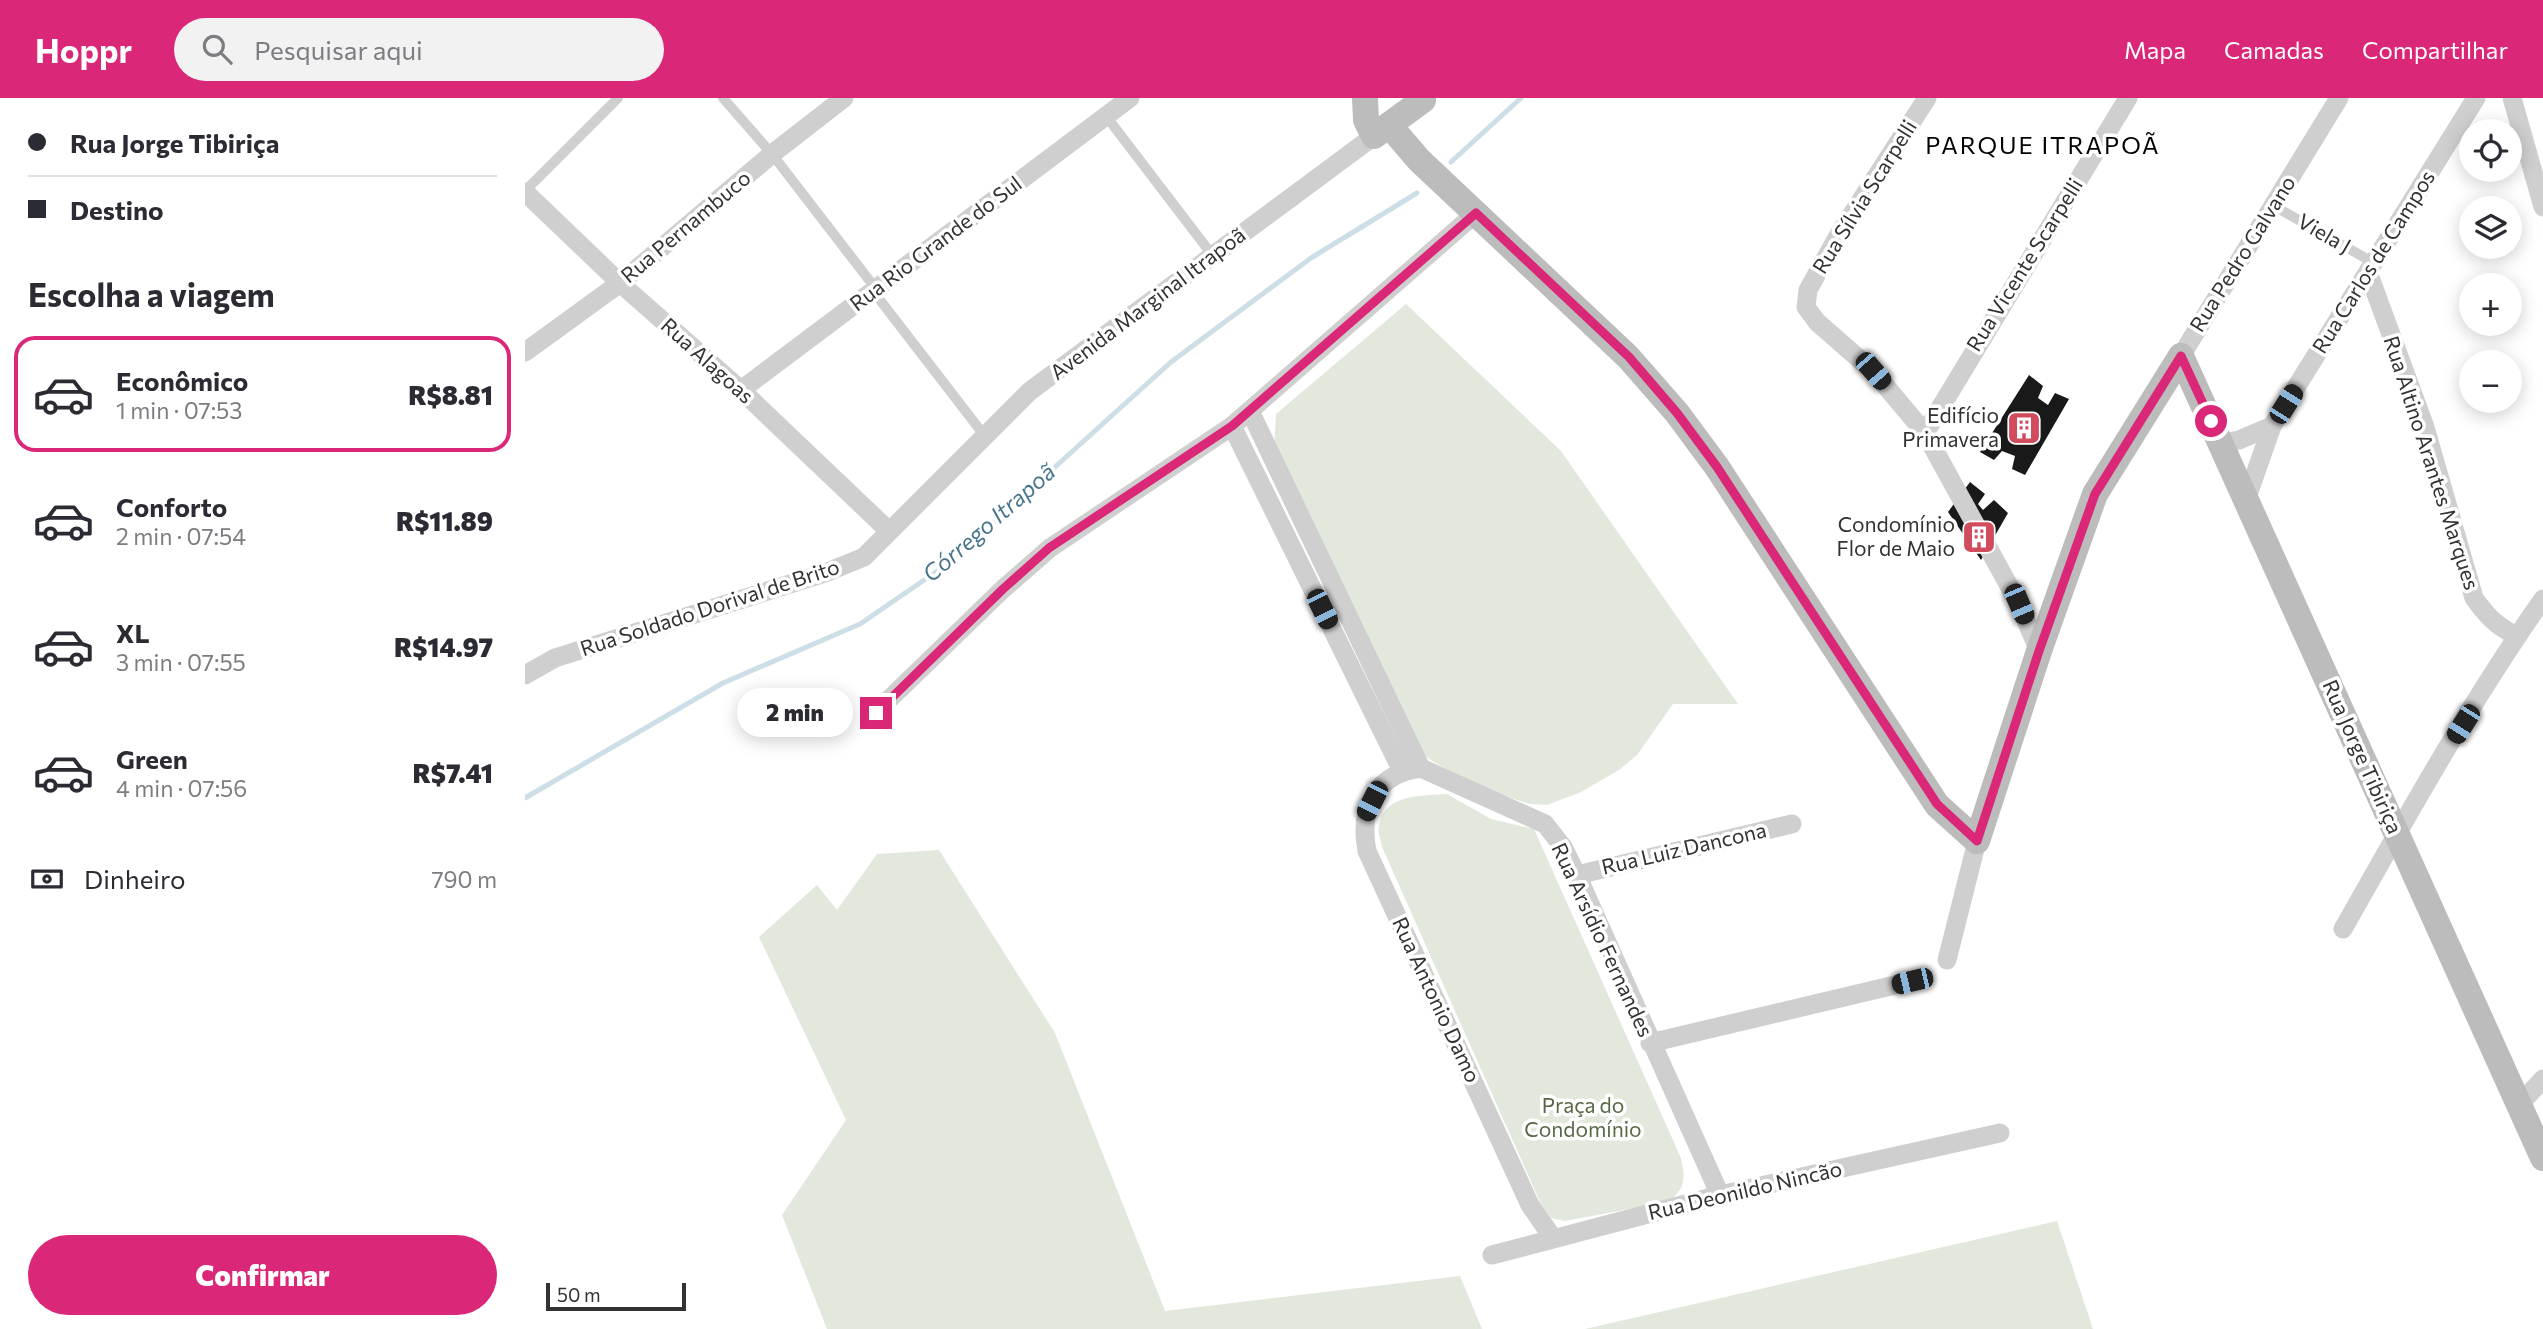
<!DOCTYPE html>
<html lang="pt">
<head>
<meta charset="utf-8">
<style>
  :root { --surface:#fff; --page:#f2f2f3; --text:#2b2b33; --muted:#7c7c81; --line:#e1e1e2; --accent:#db2777 }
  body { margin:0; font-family:Commissioner,sans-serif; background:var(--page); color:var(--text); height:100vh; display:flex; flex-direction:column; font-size:26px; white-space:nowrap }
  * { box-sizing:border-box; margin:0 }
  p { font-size:23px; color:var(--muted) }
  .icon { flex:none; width:38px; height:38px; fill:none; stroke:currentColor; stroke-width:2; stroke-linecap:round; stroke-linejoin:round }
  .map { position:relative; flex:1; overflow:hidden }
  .panel { display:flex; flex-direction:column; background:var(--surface); width:525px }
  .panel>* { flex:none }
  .top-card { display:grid; align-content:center; height:154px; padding:0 28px; background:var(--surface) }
  .buttons { position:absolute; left:1934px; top:21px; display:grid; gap:14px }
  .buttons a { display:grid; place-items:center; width:63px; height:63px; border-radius:50%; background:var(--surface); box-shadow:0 4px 18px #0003; font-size:35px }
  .scale { position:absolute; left:21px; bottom:18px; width:140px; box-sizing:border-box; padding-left:7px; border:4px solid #323232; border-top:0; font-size:19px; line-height:24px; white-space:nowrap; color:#323232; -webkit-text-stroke:5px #fff; paint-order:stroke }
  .end { position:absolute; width:32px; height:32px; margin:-16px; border:9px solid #db2777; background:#fff; box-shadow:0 0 0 4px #fff }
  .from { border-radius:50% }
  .bubble { position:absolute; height:49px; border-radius:24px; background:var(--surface); box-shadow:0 4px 18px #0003; font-size:23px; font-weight:800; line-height:49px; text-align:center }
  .car { position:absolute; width:21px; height:42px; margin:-21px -10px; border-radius:9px; box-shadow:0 0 5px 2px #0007; background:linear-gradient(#222 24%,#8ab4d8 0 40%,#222 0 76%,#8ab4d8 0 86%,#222 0) }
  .top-card b { display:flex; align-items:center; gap:24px; height:66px; font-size:26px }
  .top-card b+b { border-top:2px solid var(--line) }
  .top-card i { width:18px; height:18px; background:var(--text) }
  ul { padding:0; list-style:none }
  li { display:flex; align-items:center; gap:21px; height:116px; margin:0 14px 10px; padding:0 14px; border:4px solid transparent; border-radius:21px }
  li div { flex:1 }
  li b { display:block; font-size:26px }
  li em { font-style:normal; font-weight:800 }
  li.active { border-color:var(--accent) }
  li>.icon { width:63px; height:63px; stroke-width:1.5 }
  h2 { padding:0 28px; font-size:32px; line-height:84px }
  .pay { display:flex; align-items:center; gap:18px; height:77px; padding:0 28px; font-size:26px }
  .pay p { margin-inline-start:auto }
  .cta { display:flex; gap:14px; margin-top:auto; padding:14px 28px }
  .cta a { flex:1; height:80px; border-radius:42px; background:var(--accent); color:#fff; font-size:28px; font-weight:800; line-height:80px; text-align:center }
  header { display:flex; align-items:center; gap:42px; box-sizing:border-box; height:98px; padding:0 35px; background:var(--accent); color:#fff }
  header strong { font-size:33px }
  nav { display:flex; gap:38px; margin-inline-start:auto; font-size:24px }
  .search { width:490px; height:63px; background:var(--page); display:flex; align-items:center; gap:18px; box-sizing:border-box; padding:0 24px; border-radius:38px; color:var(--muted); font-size:26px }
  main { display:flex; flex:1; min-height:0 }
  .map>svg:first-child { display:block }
  .green { fill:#e3e8dd }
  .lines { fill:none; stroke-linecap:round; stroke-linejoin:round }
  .stream { stroke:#cddee6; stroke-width:5 }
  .building { fill:#191919 }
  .lane { stroke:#cfcfcf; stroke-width:10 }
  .street { stroke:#cfcfcf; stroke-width:19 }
  .secondary { stroke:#bcbcbc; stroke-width:26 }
  .route { stroke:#db2777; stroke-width:9 }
  .labels { text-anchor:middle; stroke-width:7; stroke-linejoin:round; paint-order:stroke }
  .street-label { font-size:21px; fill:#323232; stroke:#fff }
  .poi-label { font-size:21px; fill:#323232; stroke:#fff; text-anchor:end }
  .park-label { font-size:21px; fill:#576944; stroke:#fff }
  .water-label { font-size:23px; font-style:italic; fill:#49758c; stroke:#fff }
  .quarter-label { font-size:24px; letter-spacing:2px; fill:#000; stroke:#fff }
</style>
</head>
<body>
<header>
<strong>Hoppr</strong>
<div class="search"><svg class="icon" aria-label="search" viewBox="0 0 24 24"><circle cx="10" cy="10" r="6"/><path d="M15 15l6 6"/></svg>Pesquisar aqui</div>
<nav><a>Mapa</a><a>Camadas</a><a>Compartilhar</a></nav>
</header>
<main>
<section class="panel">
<div class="top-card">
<b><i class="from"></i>Rua Jorge Tibiriça</b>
<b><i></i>Destino</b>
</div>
<h2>Escolha a viagem</h2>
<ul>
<li class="active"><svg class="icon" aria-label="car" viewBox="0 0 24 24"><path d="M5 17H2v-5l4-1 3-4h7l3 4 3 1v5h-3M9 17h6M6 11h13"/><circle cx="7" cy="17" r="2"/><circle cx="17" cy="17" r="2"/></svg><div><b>Econômico</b><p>1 min · 07:53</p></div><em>R$8.81</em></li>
<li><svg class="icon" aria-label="car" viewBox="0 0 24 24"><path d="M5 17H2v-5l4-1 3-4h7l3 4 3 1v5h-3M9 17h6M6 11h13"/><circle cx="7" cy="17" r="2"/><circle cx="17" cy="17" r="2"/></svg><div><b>Conforto</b><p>2 min · 07:54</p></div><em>R$11.89</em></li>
<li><svg class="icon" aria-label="car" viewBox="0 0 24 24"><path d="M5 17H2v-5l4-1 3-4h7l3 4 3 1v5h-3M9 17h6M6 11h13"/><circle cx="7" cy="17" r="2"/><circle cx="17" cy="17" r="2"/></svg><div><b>XL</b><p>3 min · 07:55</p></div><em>R$14.97</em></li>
<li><svg class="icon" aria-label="car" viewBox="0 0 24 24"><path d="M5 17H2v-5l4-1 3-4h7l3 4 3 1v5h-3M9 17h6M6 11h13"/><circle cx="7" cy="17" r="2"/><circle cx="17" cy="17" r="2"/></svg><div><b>Green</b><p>4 min · 07:56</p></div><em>R$7.41</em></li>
</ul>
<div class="pay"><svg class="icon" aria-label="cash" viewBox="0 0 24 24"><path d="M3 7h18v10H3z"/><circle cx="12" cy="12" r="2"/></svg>Dinheiro<p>790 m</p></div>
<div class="cta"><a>Confirmar</a></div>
</section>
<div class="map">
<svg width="2018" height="1231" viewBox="0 0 2018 1231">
  <rect width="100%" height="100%" fill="#fff"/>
  <g class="green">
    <path d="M 881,206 L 1036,353 L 1213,606 L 1148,606 L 1112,657 L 1094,672 L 1056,694 L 1022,707 L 1004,706 L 945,686 L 893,654 L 749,350 L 751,316 Z"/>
    <path d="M 922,696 L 966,721 L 1009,731 L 1156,1060 C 1161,1081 1160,1092 1142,1104 L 1040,1123 L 1026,1120 L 1016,1106 L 857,749 C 856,743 852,733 854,727 C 860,695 898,698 922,696 Z"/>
    <path d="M 414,752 L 530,935 L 640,1213 L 935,1178 L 957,1231 L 302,1231 L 257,1117 L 321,1022 L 234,839 L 292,787 L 312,812 L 352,756 Z"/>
    <path d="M 1532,1123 L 1568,1231 L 1060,1231 Z"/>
  </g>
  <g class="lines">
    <g class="stream">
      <path d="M 926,64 L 996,0"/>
      <path d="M 0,700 L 198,585 L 335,526 L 424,465 L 646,264 L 786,160 L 892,95"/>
    </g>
  </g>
  <g class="building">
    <path d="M 1504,277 L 1518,288 L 1513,300 L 1523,307 L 1530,295 L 1544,301 L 1500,377 L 1487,371 L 1490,358 L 1477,353 L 1469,362 L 1455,354 Z"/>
    <path d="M 1445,384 L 1460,396 L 1453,406 L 1458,412 L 1469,402 L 1483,415 L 1456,462 L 1423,414 Z"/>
  </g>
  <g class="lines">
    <g class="lane">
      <path d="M 198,0 L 247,56 L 351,191"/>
      <path d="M 581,18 L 688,158"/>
      <path d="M 0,93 L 93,0"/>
      <path d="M 1749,108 L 1849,165"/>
      <path d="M 348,193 L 459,337"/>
    </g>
    <g class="street">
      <path d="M 1402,0 L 1313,138 L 1283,192 L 1281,209 L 1292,224 L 1348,273 L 1400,335 L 1494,506 L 1514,553"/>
      <path d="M 1987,0 L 2018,109"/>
      <path d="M 0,94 L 95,185 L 216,292 L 364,433"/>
      <path d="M 1843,174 L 1900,329 L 1949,500 C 1962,518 1971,528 1992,538"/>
      <path d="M 0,254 L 95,185 L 247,56 L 319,0"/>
      <path d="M 1656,258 L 1814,0"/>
      <path d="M 216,292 L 605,0"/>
      <path d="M 725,313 L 896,670"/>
      <path d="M 707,328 L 877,673"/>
      <path d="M 1400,335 L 1603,0"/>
      <path d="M 1696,345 L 1714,342 L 1747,328"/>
      <path d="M 1721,402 L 1747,328 L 1951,0"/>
      <path d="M 0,577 L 30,560 L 300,475 L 339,459 L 505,293 L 849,38"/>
      <path d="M 350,615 L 478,491 L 525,450 L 707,328 L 951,115"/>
      <path d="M 1052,777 L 1267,726"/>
      <path d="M 1818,831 C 1881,720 1944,606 2018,501"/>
      <path d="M 1422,862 L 1452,743"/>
      <path d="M 1125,945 L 1387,883"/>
      <path d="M 1994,1007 L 2018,981"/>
      <path d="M 1028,1140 L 1005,1107 L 842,753 C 834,710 850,676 896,670 L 1020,726 L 1038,749 L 1052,777 L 1195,1097"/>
      <path d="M 967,1157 L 1195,1097 L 1475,1035"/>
    </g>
    <g class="secondary">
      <path d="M 840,0 L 841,22 L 849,38 L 898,2 L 896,0"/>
      <path d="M 864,27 L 894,62 L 1103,259 L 1152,315 L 1192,369 L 1412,707 L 1452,743 L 1514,553 L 1570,396 L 1656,258"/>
      <path d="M 1656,258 L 2018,1060"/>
    </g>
  </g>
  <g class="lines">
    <path class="route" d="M 351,615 L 478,491 L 524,450 L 707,328 L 951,115 L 1104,259 L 1152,315 L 1192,369 L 1412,706 L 1452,743 L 1514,553 L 1570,396 L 1656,258 L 1686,323"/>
  </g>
  <defs>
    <g id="building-square" transform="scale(1.75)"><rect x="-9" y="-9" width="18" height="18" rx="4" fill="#d14c5c" stroke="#fff"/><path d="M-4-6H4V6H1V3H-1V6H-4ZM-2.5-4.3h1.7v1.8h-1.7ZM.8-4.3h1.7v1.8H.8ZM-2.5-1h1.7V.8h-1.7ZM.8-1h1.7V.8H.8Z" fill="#fff"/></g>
  </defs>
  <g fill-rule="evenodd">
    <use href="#building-square" x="1499" y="330"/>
    <use href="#building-square" x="1454" y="439"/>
  </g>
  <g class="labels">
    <g class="street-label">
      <text transform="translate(1340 99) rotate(-58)" y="7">Rua Sílvia Scarpelli</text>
      <text transform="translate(161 129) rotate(-40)" y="7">Rua Pernambuco</text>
      <text transform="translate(1799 136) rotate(30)" y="7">Viela J</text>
      <text transform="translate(411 146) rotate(-37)" y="7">Rua Rio Grande do Sul</text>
      <text transform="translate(1718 156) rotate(-58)" y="7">Rua Pedro Galvano</text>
      <text transform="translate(1849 164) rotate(-58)" y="7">Rua Carlos de Campos</text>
      <text transform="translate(1500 167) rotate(-58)" y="7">Rua Vicente Scarpelli</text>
      <text transform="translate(623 206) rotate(-37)" y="7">Avenida Marginal Itrapoã</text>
      <text transform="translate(182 263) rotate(42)" y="7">Rua Alagoas</text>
      <text transform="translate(1906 365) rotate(72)" y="7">Rua Altino Arantes Marques</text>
      <text transform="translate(185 510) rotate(-18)" y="7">Rua Soldado Dorival de Brito</text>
      <text transform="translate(1837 659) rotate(66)" y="7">Rua Jorge Tibiriça</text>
      <text transform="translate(1159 751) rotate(-13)" y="7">Rua Luiz Dancona</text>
      <text transform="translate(1077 842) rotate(65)" y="7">Rua Arsídio Fernandes</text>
      <text transform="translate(911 902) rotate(65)" y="7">Rua Antonio Damo</text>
      <text transform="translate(1220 1093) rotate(-13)" y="7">Rua Deonildo Nincão</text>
    </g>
    <g class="poi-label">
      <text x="1474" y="325">Edifício<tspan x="1474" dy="24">Primavera</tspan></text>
      <text x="1430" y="434">Condomínio<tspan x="1430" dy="24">Flor de Maio</tspan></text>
    </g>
    <g class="park-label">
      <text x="1058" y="1015">Praça do<tspan x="1058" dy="24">Condomínio</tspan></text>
    </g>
    <g class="water-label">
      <text transform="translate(464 425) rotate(-41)" y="8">Córrego Itrapoã</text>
    </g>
    <g class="quarter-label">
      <text x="1518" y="56">PARQUE ITRAPOÃ</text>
    </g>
  </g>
</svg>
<div class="buttons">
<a><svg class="icon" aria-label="locate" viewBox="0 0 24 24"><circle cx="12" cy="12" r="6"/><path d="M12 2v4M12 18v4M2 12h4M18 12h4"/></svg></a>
<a><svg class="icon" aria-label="layers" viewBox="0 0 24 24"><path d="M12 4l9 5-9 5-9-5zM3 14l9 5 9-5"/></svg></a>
<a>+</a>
<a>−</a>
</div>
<div class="scale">50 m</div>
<i class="end from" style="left:1686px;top:323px"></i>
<i class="end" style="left:351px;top:615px"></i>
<div class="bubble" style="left:212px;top:590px;width:116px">2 min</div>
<i class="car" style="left:1348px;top:273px;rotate:139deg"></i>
<i class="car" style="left:1761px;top:306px;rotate:32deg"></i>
<i class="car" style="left:1494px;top:506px;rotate:157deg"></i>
<i class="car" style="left:797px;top:511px;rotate:154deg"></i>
<i class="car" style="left:1938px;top:626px;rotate:212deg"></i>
<i class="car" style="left:847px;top:703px;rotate:207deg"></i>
<i class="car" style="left:1387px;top:883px;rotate:257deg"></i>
</div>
</main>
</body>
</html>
